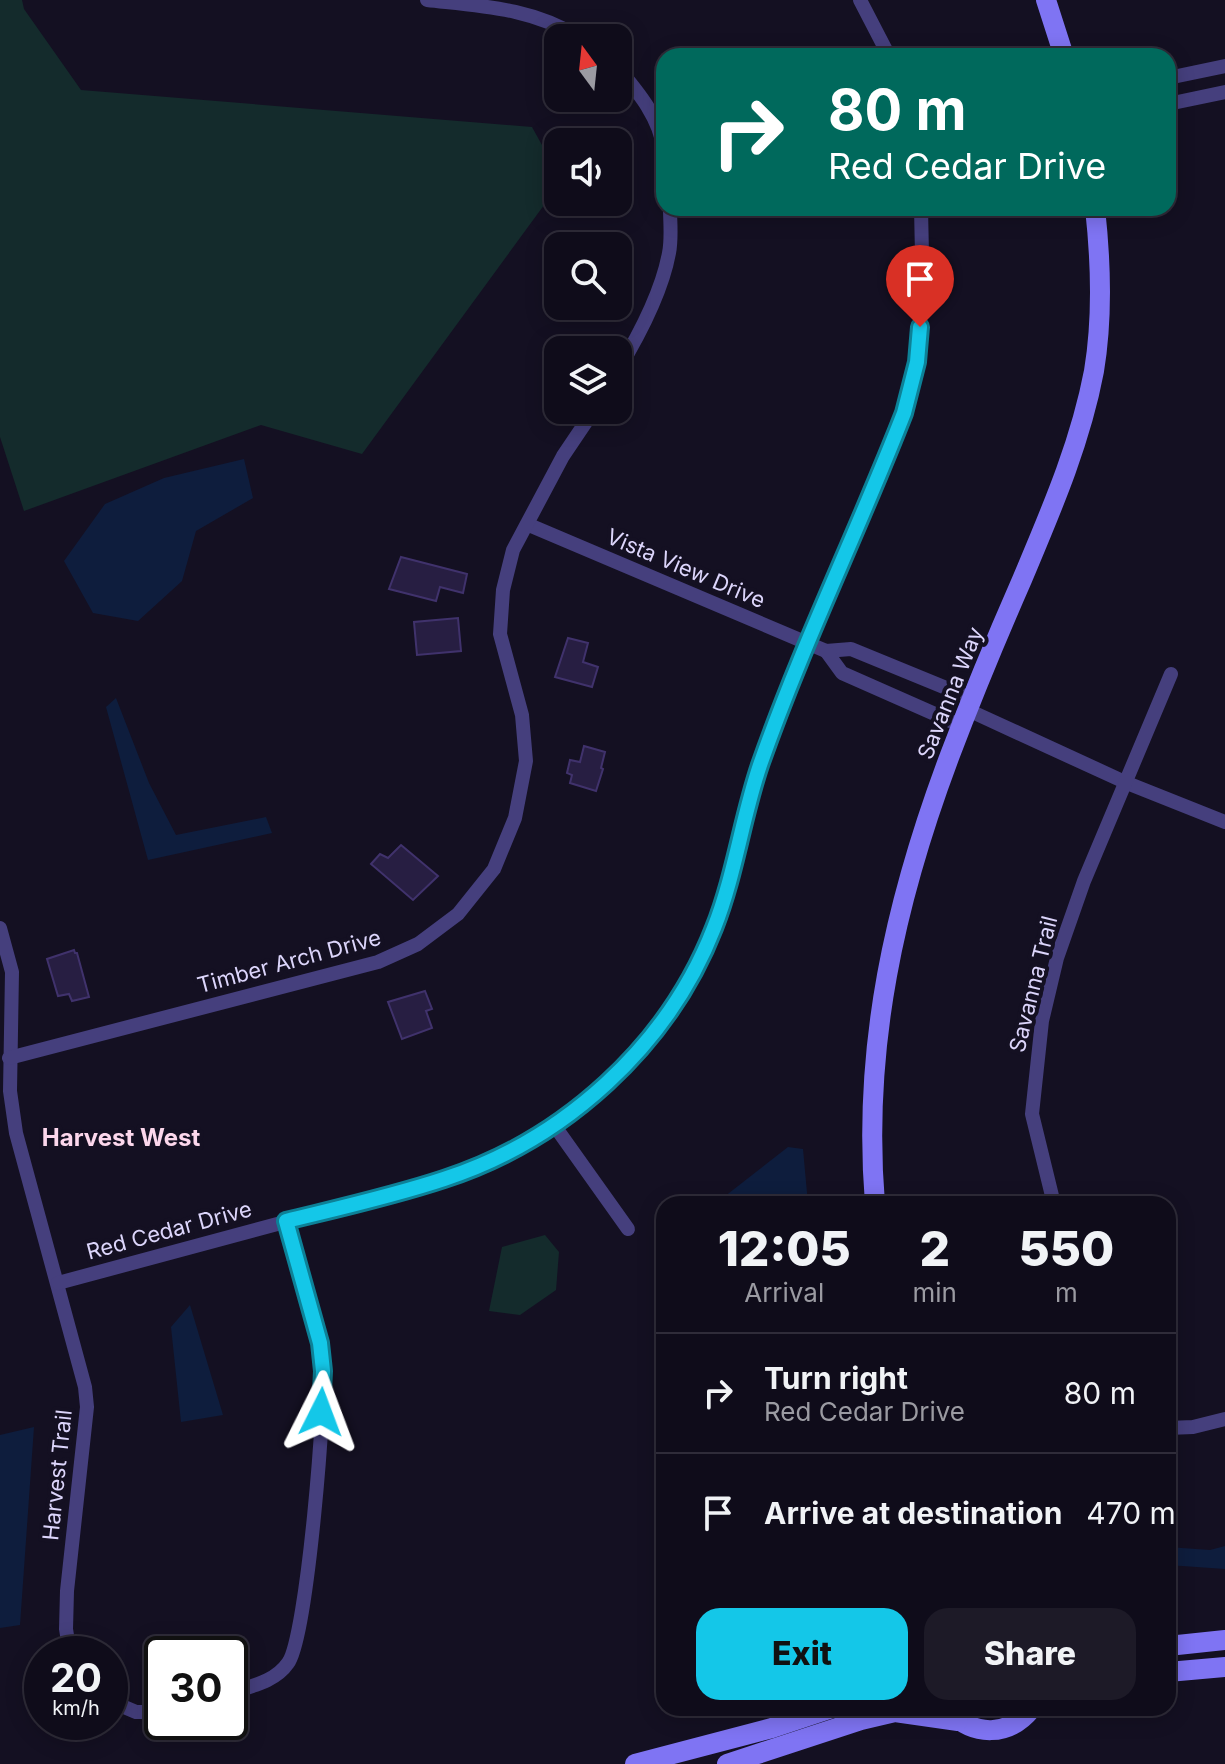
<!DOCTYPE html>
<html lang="en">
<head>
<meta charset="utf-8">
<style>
  body { margin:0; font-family:Inter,sans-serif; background:#1d1a27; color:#f1f3f6; height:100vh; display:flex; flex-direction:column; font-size:30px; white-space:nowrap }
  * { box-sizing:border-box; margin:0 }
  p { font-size:26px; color:#9b9ba2 }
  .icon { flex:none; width:44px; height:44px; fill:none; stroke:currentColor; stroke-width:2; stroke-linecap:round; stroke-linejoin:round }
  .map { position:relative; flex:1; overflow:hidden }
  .sheet { position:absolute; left:656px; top:1196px; width:520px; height:520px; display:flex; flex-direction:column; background:#0f0c1a; border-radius:24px; box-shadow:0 4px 20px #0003,0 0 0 2px #2f2c39 }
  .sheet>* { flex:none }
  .top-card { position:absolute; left:656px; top:48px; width:520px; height:168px; border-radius:24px; box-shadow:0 4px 20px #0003,0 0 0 2px #2f2c39; background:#00695c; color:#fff; overflow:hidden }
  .needle { width:52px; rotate:345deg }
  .buttons { position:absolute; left:544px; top:24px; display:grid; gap:16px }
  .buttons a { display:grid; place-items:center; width:88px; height:88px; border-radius:16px; background:#0f0c1a; box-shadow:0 4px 20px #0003,0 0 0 2px #2f2c39; font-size:40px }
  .speed { position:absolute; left:24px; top:1636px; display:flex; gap:16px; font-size:40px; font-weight:700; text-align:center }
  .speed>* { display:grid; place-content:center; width:104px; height:104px; border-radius:50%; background:#0f0c1a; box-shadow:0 4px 20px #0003,0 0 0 2px #2f2c39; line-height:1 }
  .speed small { font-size:20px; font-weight:400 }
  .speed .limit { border:4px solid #111; border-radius:12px; background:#fff; color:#111 }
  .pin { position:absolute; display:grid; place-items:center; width:68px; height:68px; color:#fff; margin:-82px -34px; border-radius:50% 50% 50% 0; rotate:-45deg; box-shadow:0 0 8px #0007 }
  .pin .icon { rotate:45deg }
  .me { position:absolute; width:88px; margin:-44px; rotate:3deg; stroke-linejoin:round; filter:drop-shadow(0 0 6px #0008) }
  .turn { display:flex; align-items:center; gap:28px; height:168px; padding:0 40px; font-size:36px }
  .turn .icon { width:104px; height:104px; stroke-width:2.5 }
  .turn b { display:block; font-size:56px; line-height:68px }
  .eta { display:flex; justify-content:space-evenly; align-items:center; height:136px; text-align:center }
  .eta b { font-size:48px; font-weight:800; line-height:56px }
  .cta { display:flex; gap:16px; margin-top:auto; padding:16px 40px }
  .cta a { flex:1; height:92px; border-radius:24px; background:#14c7e8; color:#111; font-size:32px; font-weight:800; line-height:92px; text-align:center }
  .cta a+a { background:#1d1a27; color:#f1f3f6 }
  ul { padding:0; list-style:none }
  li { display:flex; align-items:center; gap:24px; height:120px; padding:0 40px; border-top:2px solid #2f2c39 }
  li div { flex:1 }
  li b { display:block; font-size:30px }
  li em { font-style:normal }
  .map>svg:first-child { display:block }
</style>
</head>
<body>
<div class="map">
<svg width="1225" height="1764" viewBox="0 0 1225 1764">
  <rect width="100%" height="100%" fill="#141022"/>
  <!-- green -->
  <g fill="#142b2c">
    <polygon points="0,0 22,0 24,9 81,90 532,127 558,174 558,186 362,454 261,425 24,511 0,437"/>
    <polygon points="545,1235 559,1252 556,1290 520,1315 489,1311 502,1247"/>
  </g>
  <!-- water -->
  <g fill="#0e1d3d">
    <polygon points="244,459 253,498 196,531 182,581 138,621 93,613 64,561 105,504 164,478"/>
    <polygon points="116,698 149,783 176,835 266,817 272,833 148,860 106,707"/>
    <polygon points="788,1147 803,1149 808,1204 715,1204"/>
    <polygon points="190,1305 223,1415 181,1422 171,1327"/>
    <polygon points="34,1427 20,1625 0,1628 0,1435"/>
    <polygon points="1225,1546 1225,1569 1168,1565 1168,1547 1210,1550"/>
  </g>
  <!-- building -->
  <g fill="#271e42" stroke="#40326c" stroke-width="2">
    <polygon points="401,557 467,574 463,593 440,587 436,601 389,589"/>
    <polygon points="458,618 461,651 417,655 414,622"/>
    <polygon points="568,638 588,643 583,662 598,667 592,687 555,677"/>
    <polygon points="584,746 605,752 601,768 603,769 596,791 570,783 572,775 567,773 570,760 580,762"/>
    <polygon points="401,845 438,876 413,900 371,864 380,854 388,858"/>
    <polygon points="74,950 75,953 77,953 89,997 72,1001 69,994 58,996 47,959"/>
    <polygon points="425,991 432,1009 426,1011 432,1028 402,1039 388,1002"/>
  </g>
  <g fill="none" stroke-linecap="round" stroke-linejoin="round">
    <!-- street -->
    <g stroke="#453f7d" stroke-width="14">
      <path d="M427,0C481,6 533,8 580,38"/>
      <polyline points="860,0 889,56"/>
      <path d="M618,68C639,93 660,118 664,151"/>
      <polyline points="1168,78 1225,66"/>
      <polyline points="1168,104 1225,92"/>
      <path d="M618,370C638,337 662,291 669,253C672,238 670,223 670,208"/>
      <polyline points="529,525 826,651 851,649 973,699"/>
      <polyline points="826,651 842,673 962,726"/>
      <polyline points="968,710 1127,783 1225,822"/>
      <polyline points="0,928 12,972 10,1091 16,1133 85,1387 87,1407 67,1591 66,1629 70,1654"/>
      <polyline points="9,1058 378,962 418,944 458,914 494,869 515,818 526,761 522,715 500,634 503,590 513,550 563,456 594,410"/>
      <polyline points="554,1125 628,1229"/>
      <polyline points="1054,1204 1032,1114 1042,1021 1057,958 1084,881 1171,674"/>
      <polyline points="58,1283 445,1179 508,1153 567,1118 627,1063 681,995 714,928 759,768 807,643 870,500 904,413 917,362 920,327 922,255 921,208"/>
      <polyline points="1168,1428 1193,1427 1225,1419"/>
      <path d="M230,1693C251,1686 275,1682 288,1663C307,1638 327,1396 323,1356C317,1313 298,1264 286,1221"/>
      <polyline points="110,1701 136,1712 162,1712"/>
    </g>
    <!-- secondary -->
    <g stroke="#7f74f3" stroke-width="20">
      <polyline points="1046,0 1064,56"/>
      <path d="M875,1204C862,1047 895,901 950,755C972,697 996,639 1021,582C1050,513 1080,445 1094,371C1103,317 1101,262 1095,208"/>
      <polyline points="1168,1646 1225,1640"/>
      <polyline points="1168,1672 1225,1667"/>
      <path d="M949,1711C974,1737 1009,1737 1032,1708"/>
      <polyline points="635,1764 772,1728 832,1708"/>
      <polyline points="727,1764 861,1720 895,1712 958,1721"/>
    </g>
  </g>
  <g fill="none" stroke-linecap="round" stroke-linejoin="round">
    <!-- route casing -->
    <g stroke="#0d8197" stroke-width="20">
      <path id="route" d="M321,1412L323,1371L320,1343L286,1221C339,1208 393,1196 444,1179C564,1140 668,1046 714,928C735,875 742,818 760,765C802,645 858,531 904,413L917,362L920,327"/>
    </g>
    <!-- route -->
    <use href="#route" stroke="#14c7e8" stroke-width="14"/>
  </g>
  <g text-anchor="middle" stroke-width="8" stroke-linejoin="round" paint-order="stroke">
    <!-- street labels -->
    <g font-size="22" fill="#dcd5fb" stroke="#141022">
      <text transform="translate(686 568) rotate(23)" y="8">Vista View Drive</text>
      <text transform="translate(950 693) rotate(-68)" y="8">Savanna Way</text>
      <text transform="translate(289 961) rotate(-15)" y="8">Timber Arch Drive</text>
      <text transform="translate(1033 984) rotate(-76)" y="8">Savanna Trail</text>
      <text transform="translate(169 1230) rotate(-15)" y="8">Red Cedar Drive</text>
      <text transform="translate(57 1475) rotate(-84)" y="8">Harvest Trail</text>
    </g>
    <!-- neighbourhood labels -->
    <g font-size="24" font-weight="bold" fill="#fcd7ec" stroke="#141022">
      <text x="121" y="1146">Harvest West</text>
    </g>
  </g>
</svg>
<div class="buttons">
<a><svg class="needle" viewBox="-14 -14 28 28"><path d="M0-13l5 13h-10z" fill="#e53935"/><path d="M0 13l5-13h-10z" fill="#9b9ba2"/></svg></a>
<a><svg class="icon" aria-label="sound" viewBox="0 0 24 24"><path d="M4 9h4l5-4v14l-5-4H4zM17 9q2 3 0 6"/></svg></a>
<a><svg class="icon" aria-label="search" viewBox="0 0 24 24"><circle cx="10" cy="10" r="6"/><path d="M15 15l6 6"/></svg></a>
<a><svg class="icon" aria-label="layers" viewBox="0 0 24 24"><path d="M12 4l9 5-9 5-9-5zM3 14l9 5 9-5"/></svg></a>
</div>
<div class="speed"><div>20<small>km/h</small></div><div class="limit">30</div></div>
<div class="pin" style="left:920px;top:327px;background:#d93025"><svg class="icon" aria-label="arrive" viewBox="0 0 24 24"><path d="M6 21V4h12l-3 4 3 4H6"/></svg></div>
<svg class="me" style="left:321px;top:1412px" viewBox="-20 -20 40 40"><path d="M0-17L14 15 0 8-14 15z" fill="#14c7e8" stroke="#fff" stroke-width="4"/></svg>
<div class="top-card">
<div class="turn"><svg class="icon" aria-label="right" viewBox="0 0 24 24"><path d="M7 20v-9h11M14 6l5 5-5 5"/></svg><div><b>80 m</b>Red Cedar Drive</div></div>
</div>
<section class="sheet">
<div class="eta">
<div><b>12:05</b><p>Arrival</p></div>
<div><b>2</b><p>min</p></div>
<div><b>550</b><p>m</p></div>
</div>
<ul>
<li><svg class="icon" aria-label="right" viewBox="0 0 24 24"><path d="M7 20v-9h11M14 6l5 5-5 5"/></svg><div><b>Turn right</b><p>Red Cedar Drive</p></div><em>80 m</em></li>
<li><svg class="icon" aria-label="arrive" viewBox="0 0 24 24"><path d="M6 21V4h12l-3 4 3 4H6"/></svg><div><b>Arrive at destination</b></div><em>470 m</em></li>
</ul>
<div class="cta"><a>Exit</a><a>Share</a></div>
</section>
</div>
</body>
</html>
